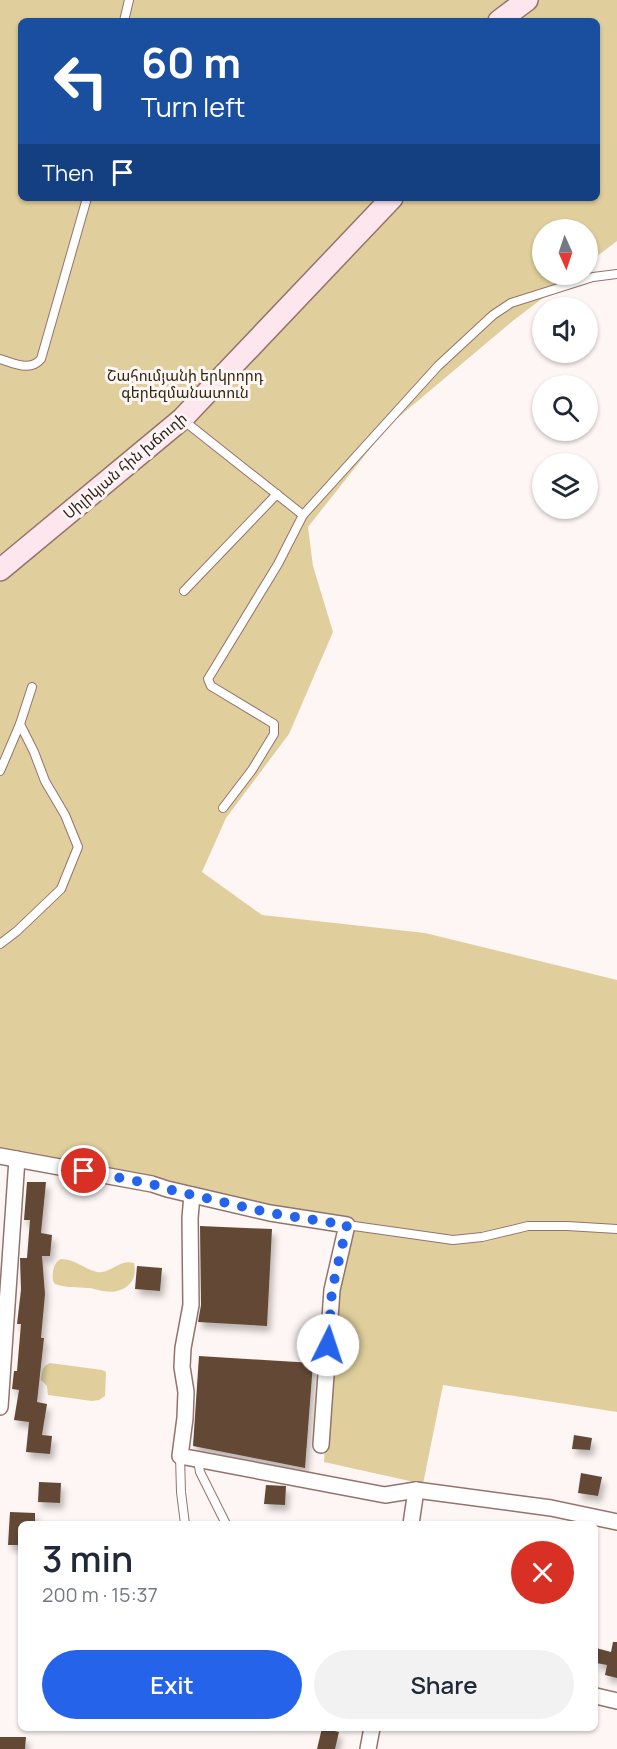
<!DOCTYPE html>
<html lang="en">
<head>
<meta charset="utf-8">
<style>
  body { margin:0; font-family:Manrope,"Noto Sans Armenian",sans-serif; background:#f2f2f3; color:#1f2937; height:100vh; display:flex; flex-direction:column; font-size:22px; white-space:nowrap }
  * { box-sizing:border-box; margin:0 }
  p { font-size:20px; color:#747a83 }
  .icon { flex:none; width:33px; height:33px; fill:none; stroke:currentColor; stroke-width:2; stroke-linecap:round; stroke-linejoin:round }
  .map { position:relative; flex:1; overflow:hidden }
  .sheet { position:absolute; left:18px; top:1521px; width:580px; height:210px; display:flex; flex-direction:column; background:#fff; border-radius:9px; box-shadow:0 2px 4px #0004 }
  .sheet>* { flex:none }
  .top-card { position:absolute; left:18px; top:18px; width:582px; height:183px; border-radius:9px; box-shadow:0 2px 4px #0004; background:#1a4fa0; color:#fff; overflow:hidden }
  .needle { width:39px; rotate:177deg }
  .buttons { position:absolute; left:532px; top:219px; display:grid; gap:12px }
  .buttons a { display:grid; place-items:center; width:66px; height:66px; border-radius:50%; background:#fff; box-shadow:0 2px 4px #0004; font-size:30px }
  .pin { position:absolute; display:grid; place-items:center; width:51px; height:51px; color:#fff; margin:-26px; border:3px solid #fff; border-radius:50%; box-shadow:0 2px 6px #0007 }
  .me { position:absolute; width:66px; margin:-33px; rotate:4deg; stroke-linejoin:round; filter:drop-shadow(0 0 4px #0008) }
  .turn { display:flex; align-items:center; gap:21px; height:126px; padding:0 24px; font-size:27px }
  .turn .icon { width:78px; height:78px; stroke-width:2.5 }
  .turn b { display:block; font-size:42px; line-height:51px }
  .then { display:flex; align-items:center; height:57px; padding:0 24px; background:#0003; gap:12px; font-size:22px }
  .round { display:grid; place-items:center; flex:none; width:63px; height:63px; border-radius:32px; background:#f2f2f3 }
  .headline { display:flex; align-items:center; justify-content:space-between; height:102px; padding:0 24px }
  h1 { font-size:36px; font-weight:600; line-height:45px }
  .primary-button { display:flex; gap:12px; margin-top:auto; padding:12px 24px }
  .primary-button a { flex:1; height:69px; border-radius:36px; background:#2563eb; color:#fff; font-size:24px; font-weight:600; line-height:69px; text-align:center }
  .primary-button a+a { background:#f2f2f3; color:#1f2937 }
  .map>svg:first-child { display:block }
</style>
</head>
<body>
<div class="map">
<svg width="617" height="1749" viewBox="0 0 617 1749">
  <defs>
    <filter id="shadow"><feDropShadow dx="3.5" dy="6" stdDeviation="3" flood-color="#0004"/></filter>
  </defs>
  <rect width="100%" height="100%" fill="#fef6f4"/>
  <!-- green -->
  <g fill="#e0cf9c" fill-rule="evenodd">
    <path d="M0,0H617V241L588,263V230H543V274L573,275L514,320L388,426L308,527L313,566L333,632L289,734L226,818L202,872L262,915L425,933L617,980V1412L443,1385L423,1484L324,1462L333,1320L350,1231L0,1154ZM21,21H597V198H21Z"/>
    <path d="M61,1259C75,1259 84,1269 97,1272C111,1274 119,1259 134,1263C139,1284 121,1295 102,1291C97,1290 93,1288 88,1288C77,1287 66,1288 55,1284L53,1281C52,1273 53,1263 61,1259Z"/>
    <path d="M50,1363L102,1370L106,1372L105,1396L99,1400L92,1401L48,1395L47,1386L41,1380C42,1372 42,1366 50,1363Z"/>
  </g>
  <!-- building -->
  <g fill="#634a35" filter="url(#shadow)">
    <polygon points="27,1182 46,1182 41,1233 52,1235 50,1256 42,1256 45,1294 41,1338 44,1338 37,1402 47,1404 42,1435 52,1436 50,1454 26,1452 29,1422 14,1420 19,1390 12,1389 14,1371 17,1371 21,1324 17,1324 21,1290 20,1258 27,1258 30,1220 24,1220"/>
    <polygon points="200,1226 272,1229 267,1326 198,1322 201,1305"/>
    <polygon points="137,1266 162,1268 160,1291 135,1289"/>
    <polygon points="199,1356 313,1363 305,1468 193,1446"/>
    <polygon points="574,1435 592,1438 590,1450 572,1449"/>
    <polygon points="581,1473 602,1477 598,1496 578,1493"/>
    <polygon points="39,1482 61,1483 60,1503 38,1502"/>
    <polygon points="266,1485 286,1486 285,1505 264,1504"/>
    <polygon points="10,1512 35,1513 35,1524 21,1524 21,1545 8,1545"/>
    <polygon points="613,1642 617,1642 617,1678 605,1675 607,1665 596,1663 596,1648 611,1652"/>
    <polygon points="322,1728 339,1732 335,1749 317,1749"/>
    <polygon points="0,1737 26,1737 25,1749 0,1749"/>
  </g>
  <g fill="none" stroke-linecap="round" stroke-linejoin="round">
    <!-- lane casing -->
    <g stroke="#96726c" stroke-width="10">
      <g id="lane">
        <polyline points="124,21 129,0"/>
        <path d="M0,359C14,363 30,372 41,359L87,198"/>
        <polyline points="183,420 303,515"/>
        <polyline points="184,591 277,494"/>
        <polyline points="0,771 20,724 32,687"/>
        <polyline points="223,808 252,770 274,734 274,724 211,686 208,679 278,564 303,515 438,366 493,315 511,303 593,277 617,274"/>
        <polyline points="0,944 17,931 61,889 78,847 65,815 45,781 34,752 20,724"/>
        <polyline points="347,1225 453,1240 482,1237 528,1226 567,1226 617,1229"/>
        <polyline points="180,1456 181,1492 185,1524"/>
        <polyline points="198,1460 200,1472 226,1524"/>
      </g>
    </g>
    <!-- street casing -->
    <g stroke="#96726c" stroke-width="18">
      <g id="street">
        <polyline points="0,1156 152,1184 167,1189 270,1213 347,1225 332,1290 321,1445"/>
        <polyline points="192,1195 190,1218 191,1305 183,1348 182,1367 186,1392 185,1418 180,1456 385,1495 416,1490 551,1508 617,1522"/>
        <polyline points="0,1407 17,1159"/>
        <polyline points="411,1524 416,1490"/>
        <polyline points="596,1696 617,1701"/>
        <polyline points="368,1749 372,1728"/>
      </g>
    </g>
    <!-- secondary casing -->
    <g stroke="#96726c" stroke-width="24">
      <g id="secondary">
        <polyline points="499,21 527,0"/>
        <polyline points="0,570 182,419 392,198"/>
      </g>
    </g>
    <!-- lane -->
    <use href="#lane" stroke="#fff" stroke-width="8"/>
    <!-- street -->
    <use href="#street" stroke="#fff" stroke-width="15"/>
    <!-- secondary -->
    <use href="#secondary" stroke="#fee6ee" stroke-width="21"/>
  </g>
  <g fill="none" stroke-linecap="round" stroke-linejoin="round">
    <!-- route -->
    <polyline stroke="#2563eb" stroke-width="10" stroke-dasharray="0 18" points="84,1171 152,1184 167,1189 270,1213 347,1225 332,1290 328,1345"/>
  </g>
  <g text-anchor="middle" stroke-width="6" stroke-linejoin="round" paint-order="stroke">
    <!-- park labels -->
    <g font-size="15" fill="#322a10" stroke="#fef6f4">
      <text x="185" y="381">Շահումյանի երկրորդ<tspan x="185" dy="17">գերեզմանատուն</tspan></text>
    </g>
    <!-- street labels -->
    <g font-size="15" fill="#2c1d1b" stroke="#fef6f4">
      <text transform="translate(125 466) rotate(-40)" y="5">Սիլիկյան հին խճուղի</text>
    </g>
  </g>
</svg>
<div class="buttons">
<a><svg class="needle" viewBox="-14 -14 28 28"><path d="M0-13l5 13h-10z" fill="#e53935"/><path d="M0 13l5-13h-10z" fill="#747a83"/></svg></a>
<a><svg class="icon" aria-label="sound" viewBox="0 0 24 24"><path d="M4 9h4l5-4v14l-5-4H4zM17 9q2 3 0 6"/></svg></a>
<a><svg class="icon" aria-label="search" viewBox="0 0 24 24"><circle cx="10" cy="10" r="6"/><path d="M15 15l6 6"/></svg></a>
<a><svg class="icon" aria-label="layers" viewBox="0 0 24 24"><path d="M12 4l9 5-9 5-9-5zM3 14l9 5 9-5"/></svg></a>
</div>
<div class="pin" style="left:84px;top:1171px;background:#d93025"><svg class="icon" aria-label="arrive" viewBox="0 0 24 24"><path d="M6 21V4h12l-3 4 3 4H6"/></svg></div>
<svg class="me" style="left:328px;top:1345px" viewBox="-20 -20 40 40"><circle r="19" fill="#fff"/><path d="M0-13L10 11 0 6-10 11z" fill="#2563eb"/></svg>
<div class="top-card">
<div class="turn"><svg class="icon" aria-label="left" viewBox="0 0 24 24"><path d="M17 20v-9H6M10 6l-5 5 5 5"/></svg><div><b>60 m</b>Turn left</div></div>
<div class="then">Then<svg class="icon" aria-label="arrive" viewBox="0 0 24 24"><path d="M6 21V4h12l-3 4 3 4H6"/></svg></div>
</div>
<section class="sheet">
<div class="headline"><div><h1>3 min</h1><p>200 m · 15:37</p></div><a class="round" style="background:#d93025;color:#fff"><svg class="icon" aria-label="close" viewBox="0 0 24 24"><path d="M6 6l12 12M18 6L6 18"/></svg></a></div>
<div class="primary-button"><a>Exit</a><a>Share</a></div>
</section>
</div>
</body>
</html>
